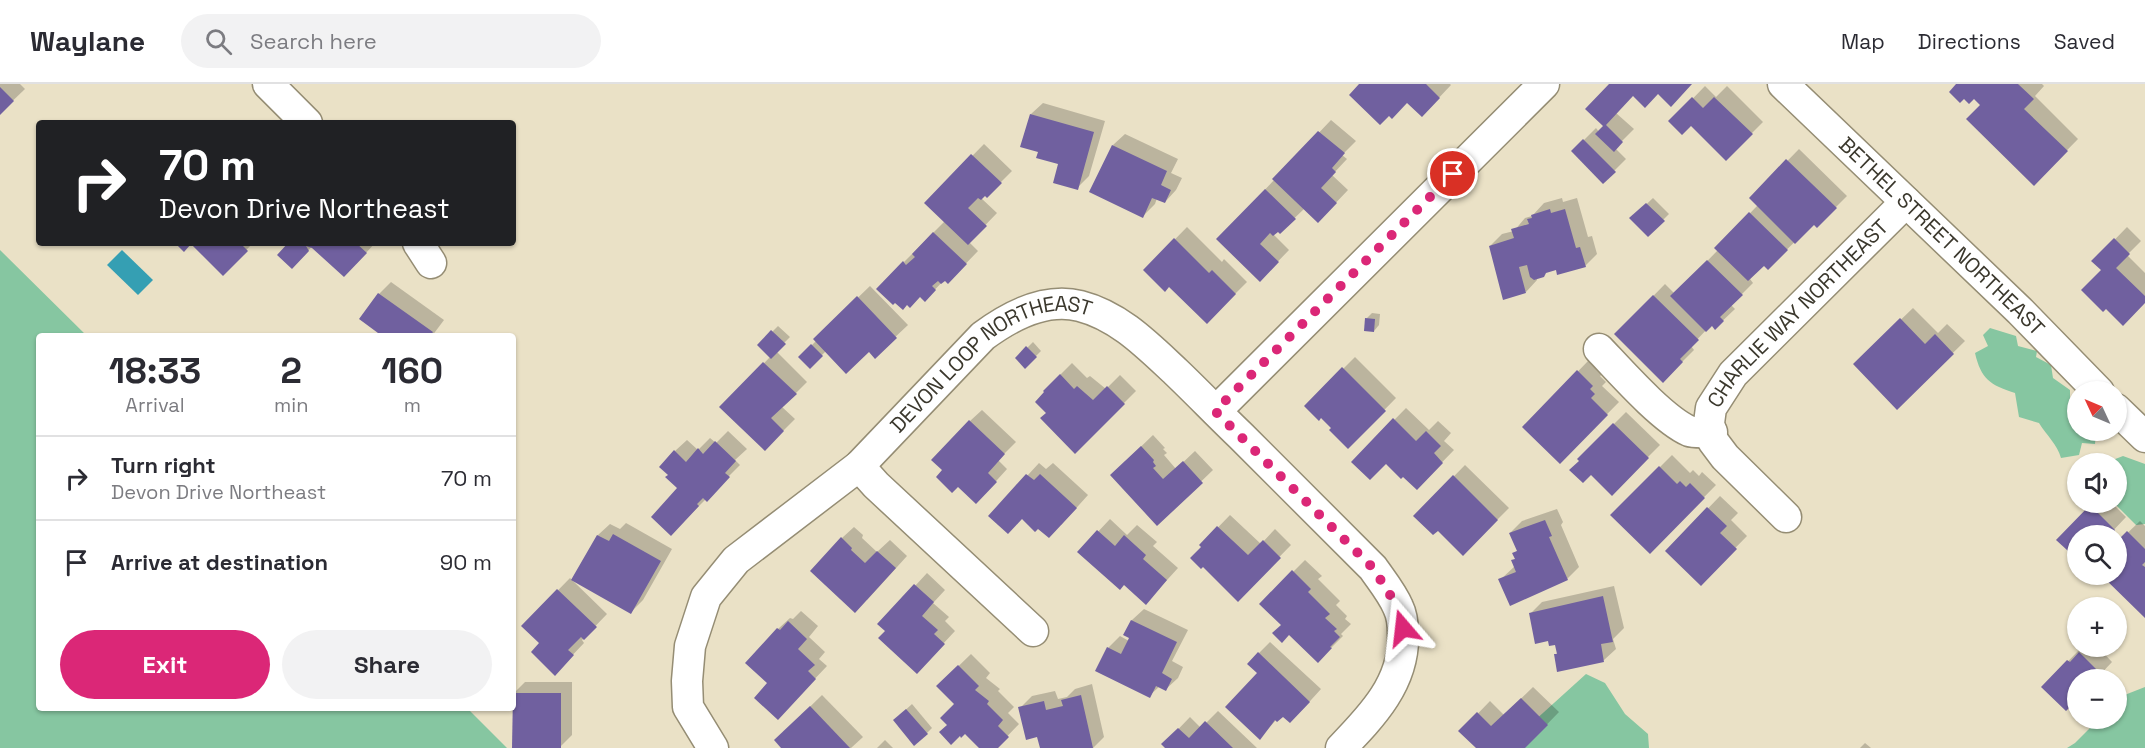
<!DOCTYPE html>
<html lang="en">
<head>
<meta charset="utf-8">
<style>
  body { margin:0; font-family:"Space Grotesk",sans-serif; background:#f2f2f3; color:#2b2b33; height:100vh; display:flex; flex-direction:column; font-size:22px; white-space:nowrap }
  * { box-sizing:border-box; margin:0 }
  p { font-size:20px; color:#7c7c81 }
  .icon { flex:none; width:33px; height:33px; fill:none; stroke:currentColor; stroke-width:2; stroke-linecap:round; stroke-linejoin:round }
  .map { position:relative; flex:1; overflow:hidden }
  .sheet { position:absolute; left:36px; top:249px; width:480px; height:378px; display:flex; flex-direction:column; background:#fff; border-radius:6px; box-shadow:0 2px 4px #0004 }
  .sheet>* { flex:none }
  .banner { position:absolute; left:36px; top:36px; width:480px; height:126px; border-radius:6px; box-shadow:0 2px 4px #0004; background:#202124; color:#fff; overflow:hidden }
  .needle { width:39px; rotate:314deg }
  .controls { position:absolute; left:2067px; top:297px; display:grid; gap:12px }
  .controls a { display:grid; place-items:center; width:60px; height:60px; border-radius:50%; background:#fff; box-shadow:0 2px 4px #0004; font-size:30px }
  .pin { position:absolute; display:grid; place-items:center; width:51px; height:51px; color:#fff; margin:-26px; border:3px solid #fff; border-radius:50%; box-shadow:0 2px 6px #0007 }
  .me { position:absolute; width:66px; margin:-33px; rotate:343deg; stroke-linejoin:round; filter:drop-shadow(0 0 4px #0008) }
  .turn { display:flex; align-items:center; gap:21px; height:126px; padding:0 24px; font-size:27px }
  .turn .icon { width:78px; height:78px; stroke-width:2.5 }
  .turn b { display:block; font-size:42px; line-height:51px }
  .eta { display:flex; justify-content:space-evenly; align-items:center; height:102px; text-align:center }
  .eta b { font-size:36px; font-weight:800; line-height:42px }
  .cta { display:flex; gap:12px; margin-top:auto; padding:12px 24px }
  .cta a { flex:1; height:69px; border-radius:36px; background:#db2777; color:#fff; font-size:24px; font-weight:800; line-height:69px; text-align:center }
  .cta a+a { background:#f2f2f3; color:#2b2b33 }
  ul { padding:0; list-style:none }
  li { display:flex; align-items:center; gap:18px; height:84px; padding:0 24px; border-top:2px solid #e1e1e2 }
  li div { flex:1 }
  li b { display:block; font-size:22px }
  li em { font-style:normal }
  header { display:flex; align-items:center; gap:36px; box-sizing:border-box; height:84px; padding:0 30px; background:#fff; border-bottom:2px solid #e1e1e2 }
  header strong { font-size:28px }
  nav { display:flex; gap:33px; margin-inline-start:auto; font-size:21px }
  .search { width:420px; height:54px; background:#f2f2f3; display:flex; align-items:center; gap:15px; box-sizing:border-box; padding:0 21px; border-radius:33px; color:#7c7c81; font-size:22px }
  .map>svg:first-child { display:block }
</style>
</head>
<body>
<header>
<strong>Waylane</strong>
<div class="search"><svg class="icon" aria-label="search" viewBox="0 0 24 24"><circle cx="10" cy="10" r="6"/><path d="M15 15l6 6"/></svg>Search here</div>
<nav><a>Map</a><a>Directions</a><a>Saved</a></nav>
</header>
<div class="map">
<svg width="2145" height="664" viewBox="0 0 2145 664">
  <rect width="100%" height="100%" fill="#eae1c6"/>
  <!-- green -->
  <g fill="#86c6a1">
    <polygon points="0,166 87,252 39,252 39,624 467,624 507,664 0,664"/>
    <path d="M1990,244L2016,252L2018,262L2037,267L2036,273L2051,281L2053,294L2070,306V318L2077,319L2078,346L2099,347L2096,348L2095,360L2082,359L2079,371L2061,374C2057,360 2047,352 2039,339L2019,333L2015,309C1990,301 1981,295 1975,269L1988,262L1983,251Z"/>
    <polygon points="2123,372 2145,380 2145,440 2136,441 2116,421 2089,425 2087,419 2116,418 2116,380 2105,379"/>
    <polygon points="1586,590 1605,599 1625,630 1648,650 1649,664 1513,664 1533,638"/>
    <polygon points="2145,603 2145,664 2067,664 2075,659 2099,635 2116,634 2117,617 2122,612"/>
  </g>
  <!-- water -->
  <polygon fill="#359fb3" points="122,166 153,196 138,211 107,181"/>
  <!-- shadow -->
  <g fill="#0003">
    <polygon points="0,0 20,0 25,5 0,29"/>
    <polygon points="1361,0 1450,0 1451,1 1434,19"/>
    <polygon points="1611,0 1691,0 1658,9 1633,11 1616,29 1634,45 1615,64 1626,75 1603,98 1573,67 1596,44 1599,48 1605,42"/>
    <polygon points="1957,0 2042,0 2044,2 2035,12 2078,55 2034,100 1982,21"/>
    <polygon points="1705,2 1716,13 1727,2 1763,38 1726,75 1691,40 1671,37"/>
    <polygon points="1043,19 1105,37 1089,92 1077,104 1060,79 1039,67 1031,30"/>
    <polygon points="1331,36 1356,57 1342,71 1347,75 1332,91 1348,106 1330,125 1305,124 1280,148 1278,146 1273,150 1289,166 1260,196 1218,155"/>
    <polygon points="1125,50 1178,75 1171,89 1182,94 1176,106 1165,118 1157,114 1155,120 1143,132 1113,61"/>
    <polygon points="984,60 1012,87 987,112 985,110 981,114 997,129 969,158 978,167 948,198 945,195 925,216 904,178 945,137 926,119"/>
    <polygon points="1799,65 1847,112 1817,142 1814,139 1768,184 1764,180 1750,195 1753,199 1731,221 1735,225 1715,244 1712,240 1709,243 1691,262 1694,266 1663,297 1616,250 1665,200 1675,210 1718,166 1716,164 1758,121 1751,114"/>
    <polygon points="1562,114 1563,118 1577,114 1588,153 1592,152 1597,170 1585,182 1547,187 1537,193 1537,196 1526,208 1490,162 1502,150 1514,147 1525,134 1532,132 1544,119"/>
    <polygon points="1653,114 1669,130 1648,151 1632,134"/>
    <polygon points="1187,143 1222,178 1224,175 1247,198 1207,238 1170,201 1145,186"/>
    <polygon points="2127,143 2141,157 2127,171 2145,189 2145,218 2094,177"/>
    <polygon points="192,159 253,159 223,190"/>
    <polygon points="290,159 375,159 356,180 312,162 304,172"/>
    <polygon points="391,198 444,236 432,252 378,252 379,210"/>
    <polygon points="870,202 908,241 875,272 869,266 826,267 810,283 800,273 816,257 815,255"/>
    <polygon points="1913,224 1938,249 1947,240 1965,257 1897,324 1855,280"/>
    <polygon points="1372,229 1380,230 1379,241 1374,247 1366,235"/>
    <polygon points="778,242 790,253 776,267 807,298 786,319 781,322 795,335 765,365 721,323 771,272 759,261"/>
    <polygon points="1033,258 1041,267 1025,283 1017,274"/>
    <polygon points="1355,273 1396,314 1348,363 1321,332 1306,322"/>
    <polygon points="1589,276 1604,289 1600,292 1606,298 1602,302 1619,318 1560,378 1524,343"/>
    <polygon points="1072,279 1087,294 1090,292 1106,305 1120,291 1136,307 1075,368 1048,329 1045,306"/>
    <polygon points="1406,324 1429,346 1438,337 1451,349 1444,357 1454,366 1417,404 1386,378 1353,378"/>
    <polygon points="982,326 1016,358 998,376 1007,385 988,406 970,337"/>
    <polygon points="1626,328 1660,361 1612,409 1579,375"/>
    <polygon points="728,347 747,365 735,376 740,381 671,450 679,404 675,367 687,356 698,366 710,354 716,359"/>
    <polygon points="1153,351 1165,364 1163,365 1167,369 1164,371 1176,385 1195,367 1213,386 1157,440 1123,380"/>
    <polygon points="1672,371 1690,389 1693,386 1699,392 1702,388 1716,401 1650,468 1612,431"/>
    <polygon points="1039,379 1046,385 1053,379 1088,411 1061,441 1022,434 990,432"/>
    <polygon points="1465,381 1509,424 1463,470 1438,444 1415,432"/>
    <polygon points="1720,412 1738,429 1731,436 1747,452 1701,499 1667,467"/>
    <polygon points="2094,418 2111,418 2126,433 2108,452 2078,452 2058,456"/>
    <polygon points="1557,425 1563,438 1561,441 1579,483 1567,495 1500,496 1515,482 1513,477 1516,474 1514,470 1518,466 1510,449 1522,437"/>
    <polygon points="1230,431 1261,460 1275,445 1291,461 1238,515 1201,461"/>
    <polygon points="1110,435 1127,451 1137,441 1157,458 1153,462 1178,484 1157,507 1124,500 1079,468"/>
    <polygon points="2140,437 2145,442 2145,532 2116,490 2116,460"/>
    <polygon points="626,439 672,465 643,516 631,528 573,496 598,451 610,440 620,445"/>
    <polygon points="854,443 863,451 862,454 877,468 890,456 907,472 867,516 842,454"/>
    <polygon points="1305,476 1322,492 1318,495 1340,517 1336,521 1347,532 1345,535 1351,540 1341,550 1343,552 1318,577 1261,520"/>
    <polygon points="927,489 945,506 933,519 949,533 945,537 955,547 928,576 880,540"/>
    <polygon points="570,494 607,530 582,556 584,559 566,578 541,559 523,542"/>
    <polygon points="1614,502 1624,544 1613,555 1616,565 1604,576 1555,571 1558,568 1556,559 1530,530 1542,518"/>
    <polygon points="1144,525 1188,546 1172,577 1183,583 1178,594 1166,605 1160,602 1149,612 1108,564 1120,552 1129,557 1132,536"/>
    <polygon points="801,527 818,542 809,553 825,568 819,575 827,582 789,622 769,599 778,545 790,534 793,535"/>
    <polygon points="1270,558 1321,605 1302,626 1283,630 1277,635 1260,654 1259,569"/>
    <polygon points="2087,562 2097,562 2112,578 2095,596 2078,596 2043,603 2080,565 2082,567"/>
    <polygon points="971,570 990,589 986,594 1000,605 998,607 1014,623 1008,629 1019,640 996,664 981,664 965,648 949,640 956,620 938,602"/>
    <polygon points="525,598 572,598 572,651 560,663 513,664 514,609"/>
    <polygon points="1092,600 1104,653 1093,664 1041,664 1038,651 1020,624 1032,612 1055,607 1058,615 1067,613 1075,605"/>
    <polygon points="1533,603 1559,628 1524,664 1478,664 1461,647 1490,617 1504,631"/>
    <polygon points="822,611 863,653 851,664 783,664 776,656"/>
    <polygon points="912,620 932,644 927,649 900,631"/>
    <polygon points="1218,627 1257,664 1167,664 1164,660 1190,633 1201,644"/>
    <polygon points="885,656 893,664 877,664"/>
    <polygon points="1865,659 1871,664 1860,664"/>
  </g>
  <!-- building -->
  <g fill="#70609f">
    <polygon points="1359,0 1426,0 1440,14 1422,33 1407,19 1392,35 1389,32 1380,41 1349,11"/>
    <polygon points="1609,0 1692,0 1671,23 1658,10 1645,24 1633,12 1606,41 1623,58 1614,68 1595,50 1603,42 1585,25"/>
    <polygon points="1956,0 2018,0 2034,15 2024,25 2068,67 2034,102 1966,35 1980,21 1974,15 1969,20 1964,15 1960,19 1949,8"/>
    <polygon points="0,3 14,17 0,31"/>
    <polygon points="1692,13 1703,24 1714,13 1753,50 1726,77 1691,42 1682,51 1668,37"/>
    <polygon points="1030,30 1094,48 1078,106 1053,99 1058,80 1036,74 1038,68 1020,63"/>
    <polygon points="1318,47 1345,69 1332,84 1336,88 1321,104 1337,119 1318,139 1272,95"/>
    <polygon points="1583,55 1616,88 1603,100 1571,67"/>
    <polygon points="1112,61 1167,87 1161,101 1171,106 1165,119 1152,114 1143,134 1089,108"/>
    <polygon points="971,70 1002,99 987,114 985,112 981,116 978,114 968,124 987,142 968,161 924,119"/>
    <polygon points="1786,75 1837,124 1817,144 1814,141 1795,160 1749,114"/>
    <polygon points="1265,105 1296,135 1280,150 1278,148 1273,152 1270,149 1260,160 1279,178 1260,198 1216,155"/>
    <polygon points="1646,119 1665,137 1648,153 1629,134"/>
    <polygon points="1550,125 1551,129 1565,125 1576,164 1580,163 1586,183 1557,191 1556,186 1546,189 1544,193 1534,196 1530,193 1527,181 1519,183 1526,209 1503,216 1489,162 1514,154 1511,145 1529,140 1527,135 1532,134 1531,131"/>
    <polygon points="1749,128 1788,166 1768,186 1764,182 1748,197 1714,164"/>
    <polygon points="933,148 967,180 948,200 945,197 941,200 938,197 932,202 936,206 925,218 920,213 910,224 907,221 903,226 895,219 893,221 876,205 903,177 906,181 915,173 912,170"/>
    <polygon points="1174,154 1209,189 1212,186 1236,210 1207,240 1169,203 1165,208 1143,186"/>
    <polygon points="2114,154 2130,170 2116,184 2145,212 2145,219 2123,242 2106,225 2103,228 2081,206 2101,186 2091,177"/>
    <polygon points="175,159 240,159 248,167 223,192 191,160 184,168"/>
    <polygon points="288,159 356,159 367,169 344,193 312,164 306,162 309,167 292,185 277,171"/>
    <polygon points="1707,176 1743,211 1720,233 1724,237 1715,246 1712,242 1706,248 1670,212"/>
    <polygon points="378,209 433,248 430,252 376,252 378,249 359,235"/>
    <polygon points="1653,211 1699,256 1680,275 1683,278 1663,299 1614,250"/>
    <polygon points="857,212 897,254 875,275 869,268 846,290 813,255"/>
    <polygon points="1365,234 1375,235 1374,248 1364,247"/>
    <polygon points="1900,234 1925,260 1935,250 1954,270 1897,326 1853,280"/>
    <polygon points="771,246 786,260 771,275 757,261"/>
    <polygon points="811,260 823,272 810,285 798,273"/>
    <polygon points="1026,262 1037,273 1025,285 1015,274"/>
    <polygon points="763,278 797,310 771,334 784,347 765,367 719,323"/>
    <polygon points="1342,283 1386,327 1348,365 1329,346 1331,344 1321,334 1319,337 1304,322"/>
    <polygon points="1577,286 1593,302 1590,305 1595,310 1591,314 1608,331 1560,380 1522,343"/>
    <polygon points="1060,290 1074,305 1077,302 1093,316 1107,302 1125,320 1075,370 1040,334 1046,329 1035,318 1044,308 1043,307"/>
    <polygon points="1393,334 1416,357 1426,347 1441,362 1434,369 1443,379 1417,406 1403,393 1401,395 1386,380 1370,396 1351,378"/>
    <polygon points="969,336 1005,370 988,389 997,398 976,420 958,403 952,409 936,393 942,386 931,376"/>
    <polygon points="1613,339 1649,374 1612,412 1591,391 1583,399 1569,386 1579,377 1577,375"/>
    <polygon points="715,357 736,377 725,389 730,393 707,418 703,414 697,420 699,422 671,452 651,433 677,404 665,393 668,391 659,383 674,366 686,378 698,364 703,370"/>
    <polygon points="1141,362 1154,376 1153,378 1156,382 1153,384 1163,395 1183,377 1203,399 1157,442 1110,391"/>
    <polygon points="1659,382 1677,400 1680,397 1686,403 1690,399 1705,414 1650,470 1610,431"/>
    <polygon points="1026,390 1034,396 1040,390 1077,424 1049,454 1038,445 1035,448 1022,435 1008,450 988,432"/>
    <polygon points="1453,391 1498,436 1463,472 1438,447 1433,451 1413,432"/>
    <polygon points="2090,421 2115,446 2110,452 2078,452 2078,476 2056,456"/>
    <polygon points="1707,423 1727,442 1720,449 1737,465 1701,502 1665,467"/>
    <polygon points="1545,436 1552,452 1549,453 1568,496 1510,522 1498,495 1516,488 1511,476 1515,475 1512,469 1517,467 1509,449"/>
    <polygon points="1217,442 1248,471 1263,456 1281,474 1238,518 1203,483 1201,485 1190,474 1201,463 1199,461"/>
    <polygon points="1097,446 1115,462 1124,451 1146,471 1143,475 1167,496 1146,521 1124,501 1120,506 1077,468"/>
    <polygon points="2127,447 2145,465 2145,478 2142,481 2145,483 2145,534 2100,490 2116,490 2116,458"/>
    <polygon points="613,450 661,477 631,530 571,496 597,451 609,457"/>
    <polygon points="841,453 852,464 851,466 865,479 877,467 896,484 855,529 810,487"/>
    <polygon points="1292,486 1311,505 1308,508 1330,530 1325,534 1337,545 1334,547 1340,553 1330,563 1332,564 1318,579 1289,551 1282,559 1272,549 1281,541 1259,520"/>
    <polygon points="914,500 934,518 922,532 938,546 934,550 945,560 917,590 878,554 885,547 877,540"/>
    <polygon points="557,505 597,543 584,556 581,553 568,566 574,571 555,592 531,568 539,559 521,542"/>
    <polygon points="1603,512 1613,558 1601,560 1604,578 1557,588 1554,570 1557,570 1555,561 1549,562 1548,557 1535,560 1529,529"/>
    <polygon points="1131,536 1177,558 1162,589 1172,595 1166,607 1156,602 1150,614 1095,587 1107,563 1121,570 1129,554 1123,551"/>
    <polygon points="788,537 807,555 798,565 815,581 808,587 816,595 778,636 754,614 767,599 745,579 777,544 780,546"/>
    <polygon points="1258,568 1310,618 1290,639 1283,633 1277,638 1275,636 1260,656 1225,623 1257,589 1247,580"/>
    <polygon points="2079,568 2102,591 2097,596 2078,596 2078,615 2066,627 2041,603 2067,576 2070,578"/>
    <polygon points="958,581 979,602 975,606 989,617 987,620 1003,636 998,642 1009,653 998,664 979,664 965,650 961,654 960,652 951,661 939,648 947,641 940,634 954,620 936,602"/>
    <polygon points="513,609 561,609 561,664 512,664"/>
    <polygon points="1081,611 1093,664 1040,664 1037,653 1026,656 1018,623 1044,617 1046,626 1063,622 1061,616"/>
    <polygon points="1521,614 1548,641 1525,664 1476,664 1458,647 1477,628 1491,642"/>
    <polygon points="810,622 850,664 781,664 774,656"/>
    <polygon points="906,625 928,650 914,662 893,636"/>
    <polygon points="1205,637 1233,664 1165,664 1161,660 1178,644 1189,654"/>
  </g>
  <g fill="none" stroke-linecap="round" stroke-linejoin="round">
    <!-- minor casing -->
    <g stroke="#958d74" stroke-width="33">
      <g id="minor">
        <polyline points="268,0 307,39"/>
        <path id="s1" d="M1783,0L2020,227L2099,308"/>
        <polyline points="418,159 431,179"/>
        <path d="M1599,265C1620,287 1662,335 1689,347C1695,349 1705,348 1712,348"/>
        <polyline points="2116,325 2145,353"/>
        <polyline points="1216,327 1544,0"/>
        <polyline points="859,382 876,401 1033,547"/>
        <path id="s2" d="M1786,433L1725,373L1713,357L1709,339L1711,324L1733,290L1906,118"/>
        <path id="s3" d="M713,664L688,623L687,597L690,562L706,513L736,476L859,382L983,252C1010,232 1045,213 1080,222C1119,232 1147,261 1176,288C1198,309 1219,331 1241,352C1285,396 1329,440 1373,484C1382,497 1392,509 1398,523C1402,531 1403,542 1403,550C1405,598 1372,632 1341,664"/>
      </g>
    </g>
    <!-- minor -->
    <use href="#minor" stroke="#fff" stroke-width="30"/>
  </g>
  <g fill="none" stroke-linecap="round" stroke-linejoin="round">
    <!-- route -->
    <polyline stroke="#db2777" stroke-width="10" stroke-dasharray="0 18" points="1403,544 1399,525 1373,484 1215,327 1453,90"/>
  </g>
  <g text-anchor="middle" stroke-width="6" stroke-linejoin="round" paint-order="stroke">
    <!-- street labels -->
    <g font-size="21" fill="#3b382d" stroke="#fff">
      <text dy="7" stroke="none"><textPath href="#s1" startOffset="220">BETHEL STREET NORTHEAST</textPath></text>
      <text dy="7" stroke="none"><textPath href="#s2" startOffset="268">CHARLIE WAY NORTHEAST</textPath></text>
      <text dy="7" stroke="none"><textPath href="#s3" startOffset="537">DEVON LOOP NORTHEAST</textPath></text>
    </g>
  </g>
</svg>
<div class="controls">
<a><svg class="needle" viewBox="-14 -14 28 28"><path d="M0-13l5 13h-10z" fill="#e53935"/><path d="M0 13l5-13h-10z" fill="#7c7c81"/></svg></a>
<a><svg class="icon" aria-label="sound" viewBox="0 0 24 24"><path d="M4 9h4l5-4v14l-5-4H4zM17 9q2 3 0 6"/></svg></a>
<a><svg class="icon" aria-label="search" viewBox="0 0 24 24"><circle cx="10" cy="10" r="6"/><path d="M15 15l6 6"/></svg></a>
<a>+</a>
<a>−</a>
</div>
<div class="pin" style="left:1453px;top:90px;background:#d93025"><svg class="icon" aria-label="arrive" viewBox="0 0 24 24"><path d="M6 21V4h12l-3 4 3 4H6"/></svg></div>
<svg class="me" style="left:1403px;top:544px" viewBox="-20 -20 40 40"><path d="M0-17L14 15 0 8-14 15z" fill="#db2777" stroke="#fff" stroke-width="4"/></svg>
<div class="banner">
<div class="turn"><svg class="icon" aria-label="right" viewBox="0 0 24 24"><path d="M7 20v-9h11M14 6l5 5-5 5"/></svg><div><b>70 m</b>Devon Drive Northeast</div></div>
</div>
<section class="sheet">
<div class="eta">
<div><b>18:33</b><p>Arrival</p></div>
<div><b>2</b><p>min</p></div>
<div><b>160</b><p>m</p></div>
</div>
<ul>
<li><svg class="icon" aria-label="right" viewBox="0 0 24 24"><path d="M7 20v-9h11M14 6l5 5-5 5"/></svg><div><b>Turn right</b><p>Devon Drive Northeast</p></div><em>70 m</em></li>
<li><svg class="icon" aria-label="arrive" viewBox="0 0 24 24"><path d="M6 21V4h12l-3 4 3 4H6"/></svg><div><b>Arrive at destination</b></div><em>90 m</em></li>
</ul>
<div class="cta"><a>Exit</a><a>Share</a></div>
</section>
</div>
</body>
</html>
